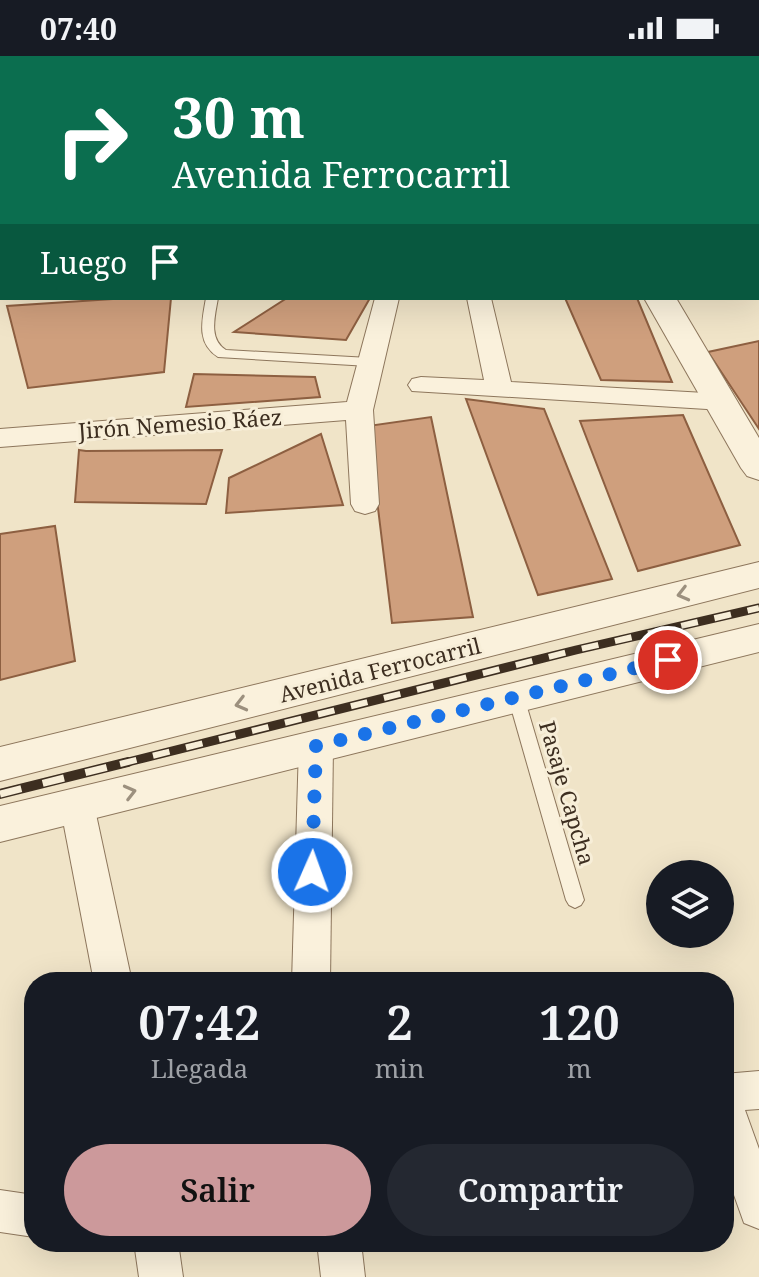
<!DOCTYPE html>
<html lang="es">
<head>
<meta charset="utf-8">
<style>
  body { margin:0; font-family:"Noto Serif",serif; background:#242831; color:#f1f3f6; height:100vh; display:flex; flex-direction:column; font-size:30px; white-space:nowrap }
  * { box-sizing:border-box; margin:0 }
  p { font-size:26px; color:#9ea1a6 }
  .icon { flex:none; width:44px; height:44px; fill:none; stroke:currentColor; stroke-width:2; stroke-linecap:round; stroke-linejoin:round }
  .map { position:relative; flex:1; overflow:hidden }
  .side { position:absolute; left:24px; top:916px; width:710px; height:280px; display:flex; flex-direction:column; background:#171b24; border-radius:32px; box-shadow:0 8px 32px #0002 }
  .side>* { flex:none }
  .banner { position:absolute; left:0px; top:0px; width:760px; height:244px; box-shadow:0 8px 32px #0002; background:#0b6e4f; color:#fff; overflow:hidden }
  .fabs { position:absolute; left:646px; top:804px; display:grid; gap:16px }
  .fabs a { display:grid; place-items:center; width:88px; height:88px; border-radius:50%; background:#171b24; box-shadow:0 8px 32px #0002; font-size:40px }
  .pin { position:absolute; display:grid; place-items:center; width:68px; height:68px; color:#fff; margin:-34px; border:4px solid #fff; border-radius:50%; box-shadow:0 2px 8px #0007 }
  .me { position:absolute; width:88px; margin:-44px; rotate:2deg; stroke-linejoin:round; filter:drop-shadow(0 0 6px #0008) }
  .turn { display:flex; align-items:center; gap:28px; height:168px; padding:0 40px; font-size:36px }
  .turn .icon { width:104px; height:104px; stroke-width:2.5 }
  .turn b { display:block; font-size:56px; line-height:68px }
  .then { display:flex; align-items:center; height:76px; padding:0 40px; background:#0003; gap:16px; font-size:30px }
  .eta { display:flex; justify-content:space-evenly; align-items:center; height:136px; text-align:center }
  .eta b { font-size:48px; font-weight:600; line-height:56px }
  .button { display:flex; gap:16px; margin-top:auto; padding:16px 40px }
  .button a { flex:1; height:92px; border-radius:48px; background:#cc999b; color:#111; font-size:32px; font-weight:600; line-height:92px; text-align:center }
  .button a+a { background:#242831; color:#f1f3f6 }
  .status { display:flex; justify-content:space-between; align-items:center; height:56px; padding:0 40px; background:#171b24; direction:ltr }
  .status svg { height:22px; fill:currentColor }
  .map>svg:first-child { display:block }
</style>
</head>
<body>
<div class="status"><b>07:40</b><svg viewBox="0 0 49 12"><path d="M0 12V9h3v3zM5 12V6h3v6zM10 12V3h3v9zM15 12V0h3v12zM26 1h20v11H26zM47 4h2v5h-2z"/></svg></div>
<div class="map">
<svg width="759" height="1221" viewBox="0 0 759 1221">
  <rect width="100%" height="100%" fill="#f0e4c8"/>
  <!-- building -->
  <g fill="#cf9f7d" stroke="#8d5f41" stroke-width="2">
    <polygon points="0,147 2,147 0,235"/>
    <polygon points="128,242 171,242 164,316 28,332 7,250"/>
    <polygon points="287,242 370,242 346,284 234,276"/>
    <polygon points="565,242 637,242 672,326 601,324"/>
    <polygon points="759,285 759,373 708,296"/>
    <polygon points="194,318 315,321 320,341 186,351"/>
    <polygon points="466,343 544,353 612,523 538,539"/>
    <polygon points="683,359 740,489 638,515 580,365"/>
    <polygon points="431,361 473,561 392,567 368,370"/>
    <polygon points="321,378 343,449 226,457 229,422"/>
    <polygon points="79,394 86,395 222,394 206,448 75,446"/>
    <polygon points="55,470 75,605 0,624 0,478"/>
  </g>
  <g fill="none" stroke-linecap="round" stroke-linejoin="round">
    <!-- service casing -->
    <g stroke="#8d765c" stroke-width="2">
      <g id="service">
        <rect x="0" y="56" width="2" height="6"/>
        <path d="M206,242H218C215,260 208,283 226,294L369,302L376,306L369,310L218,301C196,287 202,265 206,242Z"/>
        <polygon points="516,635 522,637 524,641 584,844 581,849 575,852 569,849 566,844 508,641 510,637"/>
      </g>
    </g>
    <!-- minor casing -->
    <g stroke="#8d765c" stroke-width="2">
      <g id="minor">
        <rect x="758" y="201" width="1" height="15"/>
        <polygon points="375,242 399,242 373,354 379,448 375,455 365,458 355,455 351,448 346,364 0,391 0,373 347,346"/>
        <polygon points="467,242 491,242 511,326 723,338 733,340 736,346 733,352 723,354 412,335 408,329 412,323 421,321 484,324"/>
        <polygon points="316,677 328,681 333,690 330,926 292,926 299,690 304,681"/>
        <polygon points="77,735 89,739 94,749 132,926 94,926 60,749 65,739"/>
        <polygon points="759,1015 759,1053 745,1054 759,1093 759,1173 744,1167 724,1111 724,1018"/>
        <polygon points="0,1134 34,1139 34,1181 0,1176"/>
        <polygon points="134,1186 178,1186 183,1221 139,1221"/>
        <polygon points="317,1186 361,1186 365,1221 321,1221"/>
      </g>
    </g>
    <!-- tertiary casing -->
    <g stroke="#8d765c" stroke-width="2">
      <g id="tertiary">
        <rect x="519" y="0" width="26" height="2"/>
        <polygon points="644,242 676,242 759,382 759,424 747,420 741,412"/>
        <polygon points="759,506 759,532 0,725 0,691"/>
        <polygon points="759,568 759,596 0,786 0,750"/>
      </g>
    </g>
    <!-- trunk casing -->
    <g stroke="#5b4430" stroke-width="2">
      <g id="trunk">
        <polygon points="691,0 731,0 690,2"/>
        <polygon points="759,9 759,27 758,28 758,10"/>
        <polygon points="0,93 2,93 0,112"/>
      </g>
    </g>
    <!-- service -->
    <use href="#service" fill="#faf1dc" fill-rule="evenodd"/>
    <!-- minor -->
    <use href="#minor" fill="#faf1dc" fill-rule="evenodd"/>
    <!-- tertiary -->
    <use href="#tertiary" fill="#faf1dc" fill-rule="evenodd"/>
    <!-- trunk -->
    <use href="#trunk" fill="#eabe7c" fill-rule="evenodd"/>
    <!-- rail-far1 casing -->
    <g stroke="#3d2e20" stroke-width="9">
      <polyline id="rail-far1" points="120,708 576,594 759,552"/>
    </g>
    <!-- rail casing -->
    <g stroke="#3d2e20" stroke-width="10">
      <polyline id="rail" points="0,738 128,706"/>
    </g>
    <!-- rail-far1 -->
    <use href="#rail-far1" stroke="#f7eed8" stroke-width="6" stroke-dasharray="17" stroke-linecap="butt"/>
    <!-- rail -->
    <use href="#rail" stroke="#f7eed8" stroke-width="7" stroke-dasharray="22" stroke-linecap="butt"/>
  </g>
  <!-- one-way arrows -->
  <defs><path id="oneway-chevron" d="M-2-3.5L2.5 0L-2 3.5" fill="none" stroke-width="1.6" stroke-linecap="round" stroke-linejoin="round" transform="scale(2)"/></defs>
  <g stroke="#9c907e">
    <use href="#oneway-chevron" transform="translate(683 538) rotate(166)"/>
    <use href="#oneway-chevron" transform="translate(241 648) rotate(166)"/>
    <use href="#oneway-chevron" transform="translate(130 736) rotate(-14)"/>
  </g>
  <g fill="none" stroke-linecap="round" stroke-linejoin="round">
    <!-- route -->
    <polyline stroke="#1a73e8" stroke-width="14" stroke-dasharray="0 25.2" points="312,816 316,690 668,604"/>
  </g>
  <g text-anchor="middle" stroke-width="6" stroke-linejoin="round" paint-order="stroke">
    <!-- street labels -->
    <g font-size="22" fill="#3d2e20" stroke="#f7eed8">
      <text transform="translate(180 368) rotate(-4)" y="8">Jirón Nemesio Ráez</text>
      <text transform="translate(380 614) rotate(-14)" y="8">Avenida Ferrocarril</text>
      <text transform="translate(567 737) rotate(74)" y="8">Pasaje Capcha</text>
    </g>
  </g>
</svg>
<div class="fabs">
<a><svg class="icon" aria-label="layers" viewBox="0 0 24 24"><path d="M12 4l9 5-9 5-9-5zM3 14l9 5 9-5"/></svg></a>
</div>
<div class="pin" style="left:668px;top:604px;background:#d93025"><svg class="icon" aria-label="arrive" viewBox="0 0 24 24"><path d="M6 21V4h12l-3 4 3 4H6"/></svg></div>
<svg class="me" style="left:312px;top:816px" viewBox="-20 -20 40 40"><circle r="17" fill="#1a73e8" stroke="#fff" stroke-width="3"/><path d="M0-11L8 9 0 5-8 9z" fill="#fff"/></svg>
<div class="banner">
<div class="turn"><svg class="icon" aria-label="right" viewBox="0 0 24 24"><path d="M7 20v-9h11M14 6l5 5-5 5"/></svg><div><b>30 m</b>Avenida Ferrocarril</div></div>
<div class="then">Luego<svg class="icon" aria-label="arrive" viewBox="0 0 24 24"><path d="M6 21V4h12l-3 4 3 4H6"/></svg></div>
</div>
<section class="side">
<div class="eta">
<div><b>07:42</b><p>Llegada</p></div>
<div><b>2</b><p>min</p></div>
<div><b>120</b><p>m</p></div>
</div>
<div class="button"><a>Salir</a><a>Compartir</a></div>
</section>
</div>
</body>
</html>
